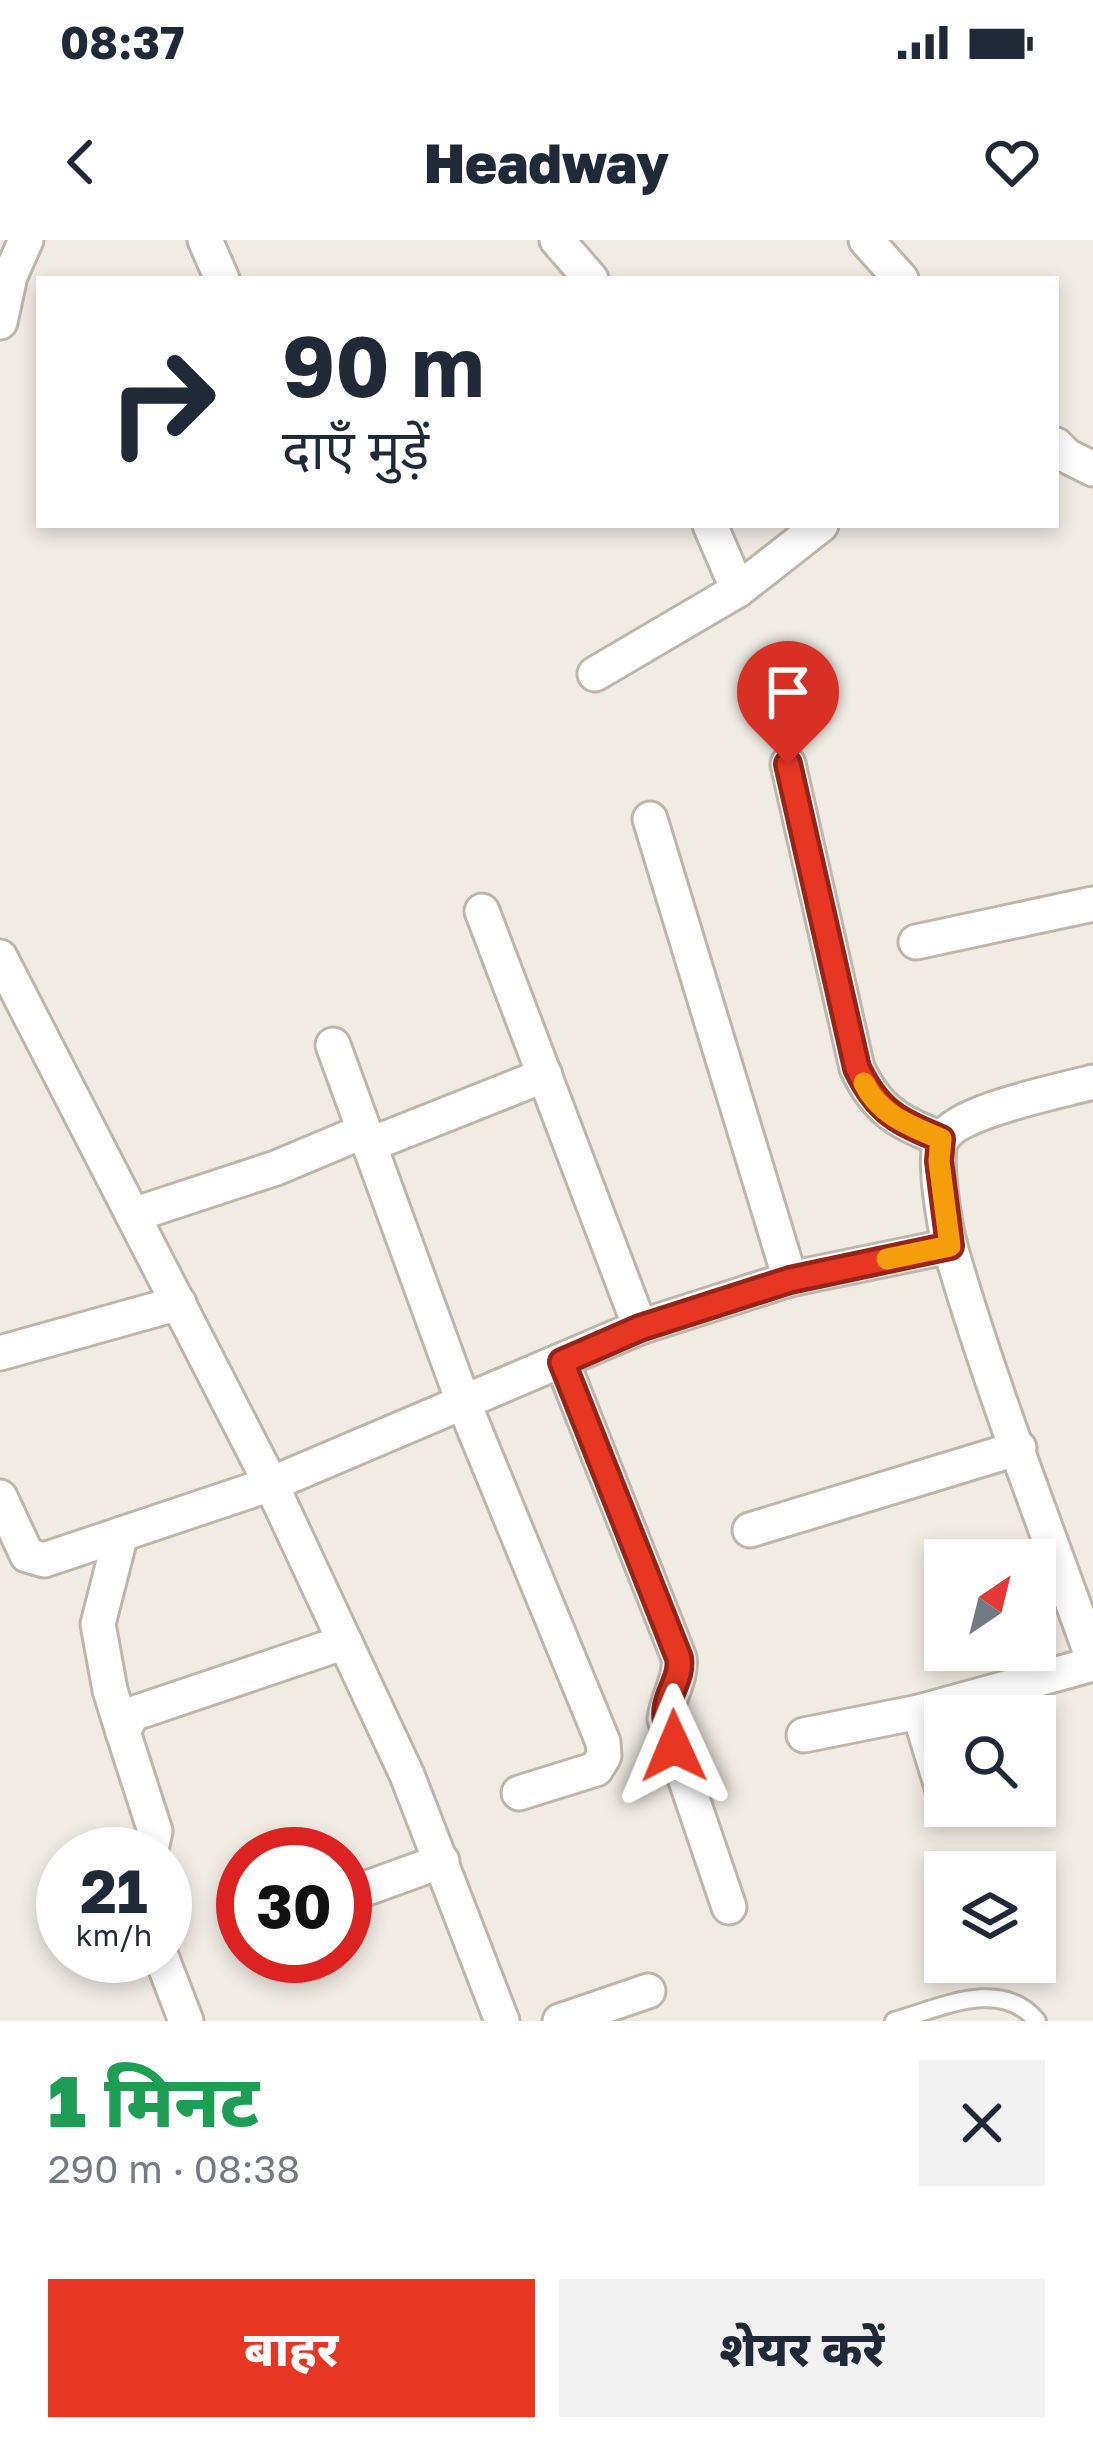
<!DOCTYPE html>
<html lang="hi">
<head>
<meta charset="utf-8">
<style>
  body { margin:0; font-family:"Golos Text","Noto Sans Devanagari",sans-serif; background:#f2f2f3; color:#1f2937; height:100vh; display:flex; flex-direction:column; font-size:45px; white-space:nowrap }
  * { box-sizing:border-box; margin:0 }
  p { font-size:39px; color:#747a83 }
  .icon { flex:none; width:66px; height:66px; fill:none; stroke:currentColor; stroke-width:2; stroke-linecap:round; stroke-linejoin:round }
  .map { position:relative; height:1781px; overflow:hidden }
  .drawer { display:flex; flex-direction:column; background:#fff; flex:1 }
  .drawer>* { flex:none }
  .top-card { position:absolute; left:36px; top:36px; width:1023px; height:252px; border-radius:0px; box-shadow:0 6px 18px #0003; background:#fff; color:#1f2937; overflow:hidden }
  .needle { width:78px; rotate:35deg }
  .buttons { position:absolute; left:924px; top:1299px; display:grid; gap:24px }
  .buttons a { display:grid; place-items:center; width:132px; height:132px; border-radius:0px; background:#fff; box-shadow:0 6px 18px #0003; font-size:60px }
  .speed { position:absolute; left:36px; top:1587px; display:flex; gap:24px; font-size:60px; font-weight:700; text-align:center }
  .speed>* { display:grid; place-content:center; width:156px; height:156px; border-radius:50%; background:#fff; box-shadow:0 6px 18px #0003; line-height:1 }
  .speed small { font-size:30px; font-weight:400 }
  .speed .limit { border:18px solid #d22; background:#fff; color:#111 }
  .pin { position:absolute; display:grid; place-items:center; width:102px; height:102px; color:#fff; margin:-123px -51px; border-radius:50% 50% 50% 0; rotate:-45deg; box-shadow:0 0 12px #0007 }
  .pin .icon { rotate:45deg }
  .me { position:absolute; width:132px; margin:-66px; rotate:359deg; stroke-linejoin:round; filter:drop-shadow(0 0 9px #0008) }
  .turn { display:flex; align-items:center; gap:42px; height:252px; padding:0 48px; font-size:54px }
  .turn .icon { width:156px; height:156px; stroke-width:2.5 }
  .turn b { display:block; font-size:84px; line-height:102px }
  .round { display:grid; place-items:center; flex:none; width:126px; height:126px; border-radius:0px; background:#f2f2f3 }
  .overview { display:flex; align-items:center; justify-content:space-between; height:204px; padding:0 48px }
  h1 { font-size:72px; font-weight:800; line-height:90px; color:#1e9e55 }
  .cta { display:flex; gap:24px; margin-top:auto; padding:24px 48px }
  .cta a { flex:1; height:138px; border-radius:0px; background:#e73723; color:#fff; font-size:48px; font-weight:800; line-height:138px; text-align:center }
  .cta a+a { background:#f2f2f3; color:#1f2937 }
  .status { display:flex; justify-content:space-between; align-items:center; height:84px; padding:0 60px; background:#fff; direction:ltr }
  .status svg { height:33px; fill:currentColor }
  header { display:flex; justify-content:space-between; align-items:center; height:156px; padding:0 48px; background:#fff; font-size:54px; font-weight:800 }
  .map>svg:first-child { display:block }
</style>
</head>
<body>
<div class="status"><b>08:37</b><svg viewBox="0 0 49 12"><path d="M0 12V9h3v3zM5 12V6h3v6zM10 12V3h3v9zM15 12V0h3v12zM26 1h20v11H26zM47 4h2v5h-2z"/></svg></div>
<header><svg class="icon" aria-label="back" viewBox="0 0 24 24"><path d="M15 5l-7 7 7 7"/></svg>Headway<svg class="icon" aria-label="heart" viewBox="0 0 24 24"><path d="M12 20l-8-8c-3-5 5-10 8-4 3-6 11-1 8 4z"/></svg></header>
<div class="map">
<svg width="1093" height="1781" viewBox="0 0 1093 1781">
  <rect width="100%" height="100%" fill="#f0ece4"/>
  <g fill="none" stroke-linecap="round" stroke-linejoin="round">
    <!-- service casing -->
    <g stroke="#beb6aa" stroke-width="22">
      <path id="service" d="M894,1781C940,1768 1001,1737 1037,1781"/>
    </g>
    <!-- minor casing -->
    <g stroke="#beb6aa" stroke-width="39">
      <g id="minor">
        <polyline points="205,0 222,39"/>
        <polyline points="557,0 591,39"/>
        <polyline points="866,0 901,39"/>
        <polyline points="0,82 10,36 26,0"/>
        <polyline points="1056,205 1067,216 1093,229"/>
        <polyline points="710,285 738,350"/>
        <polyline points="595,434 738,350 821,285"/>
        <path d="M788,524L857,828C878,872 898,881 941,899"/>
        <polyline points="650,579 790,1039"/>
        <polyline points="482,671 640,1087"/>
        <polyline points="916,702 1093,664"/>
        <polyline points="0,717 271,1244 407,1535 502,1781"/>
        <polyline points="333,805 464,1164 603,1502 604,1516 596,1529 519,1553"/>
        <path d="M1093,842C1061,851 954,871 941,901C933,920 945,989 951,1010C991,1148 1045,1284 1093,1419"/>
        <polyline points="369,905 545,835"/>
        <polyline points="133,975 276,928 364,891"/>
        <polyline points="0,1113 179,1063"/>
        <path d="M562,1122L679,1418C682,1438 667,1458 665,1479L729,1667"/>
        <polyline points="0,1257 27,1315 44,1320 271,1244 640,1087 790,1039 950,1006"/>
        <polyline points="750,1290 1019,1208"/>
        <polyline points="121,1294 98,1384 110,1450 123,1492"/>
        <polyline points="919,1472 945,1557"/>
        <polyline points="804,1495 919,1472 1093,1424"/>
        <polyline points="150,1614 155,1591 123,1492 132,1474 345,1402"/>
        <polyline points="345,1656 442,1621"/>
        <polyline points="161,1716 186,1781"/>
        <polyline points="560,1781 648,1751"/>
      </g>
    </g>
    <!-- service -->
    <use href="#service" stroke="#fff" stroke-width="16"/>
    <!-- minor -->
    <use href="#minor" stroke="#fff" stroke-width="33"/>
  </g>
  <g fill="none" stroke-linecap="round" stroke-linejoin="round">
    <!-- route casing -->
    <g stroke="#962417" stroke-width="30">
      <path id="route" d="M674,1506C670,1493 664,1480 667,1466C670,1449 682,1436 679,1418L562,1122L640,1088L790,1040L950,1006L939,921L941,899C898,881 878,872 857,828L788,524"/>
    </g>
    <!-- route -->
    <use href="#route" stroke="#e73723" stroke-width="21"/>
    <!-- slow -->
    <path stroke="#f59e0b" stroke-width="21" d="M864,843C879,875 911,886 941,899L939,921L950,1006L887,1019"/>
  </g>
</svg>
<div class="buttons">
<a><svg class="needle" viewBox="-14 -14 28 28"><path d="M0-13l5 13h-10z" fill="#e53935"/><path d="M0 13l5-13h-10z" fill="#747a83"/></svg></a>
<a><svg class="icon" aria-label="search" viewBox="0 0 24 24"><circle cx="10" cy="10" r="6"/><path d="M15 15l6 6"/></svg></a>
<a><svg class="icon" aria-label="layers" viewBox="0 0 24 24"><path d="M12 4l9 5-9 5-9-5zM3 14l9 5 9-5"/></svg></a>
</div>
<div class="speed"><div>21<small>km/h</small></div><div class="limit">30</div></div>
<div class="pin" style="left:788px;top:524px;background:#d93025"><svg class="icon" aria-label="arrive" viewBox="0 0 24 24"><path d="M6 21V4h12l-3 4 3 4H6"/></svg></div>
<svg class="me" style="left:674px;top:1506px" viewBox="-20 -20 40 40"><path d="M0-17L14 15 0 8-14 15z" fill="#e73723" stroke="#fff" stroke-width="4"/></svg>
<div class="top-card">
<div class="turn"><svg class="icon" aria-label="right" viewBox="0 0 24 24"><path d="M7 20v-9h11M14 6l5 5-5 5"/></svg><div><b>90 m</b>दाएँ मुड़ें</div></div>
</div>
</div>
<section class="drawer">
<div class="overview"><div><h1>1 मिनट</h1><p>290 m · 08:38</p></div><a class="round"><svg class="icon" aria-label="close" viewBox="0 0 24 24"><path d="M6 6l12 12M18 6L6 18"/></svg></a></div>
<div class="cta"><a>बाहर</a><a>शेयर करें</a></div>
</section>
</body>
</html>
